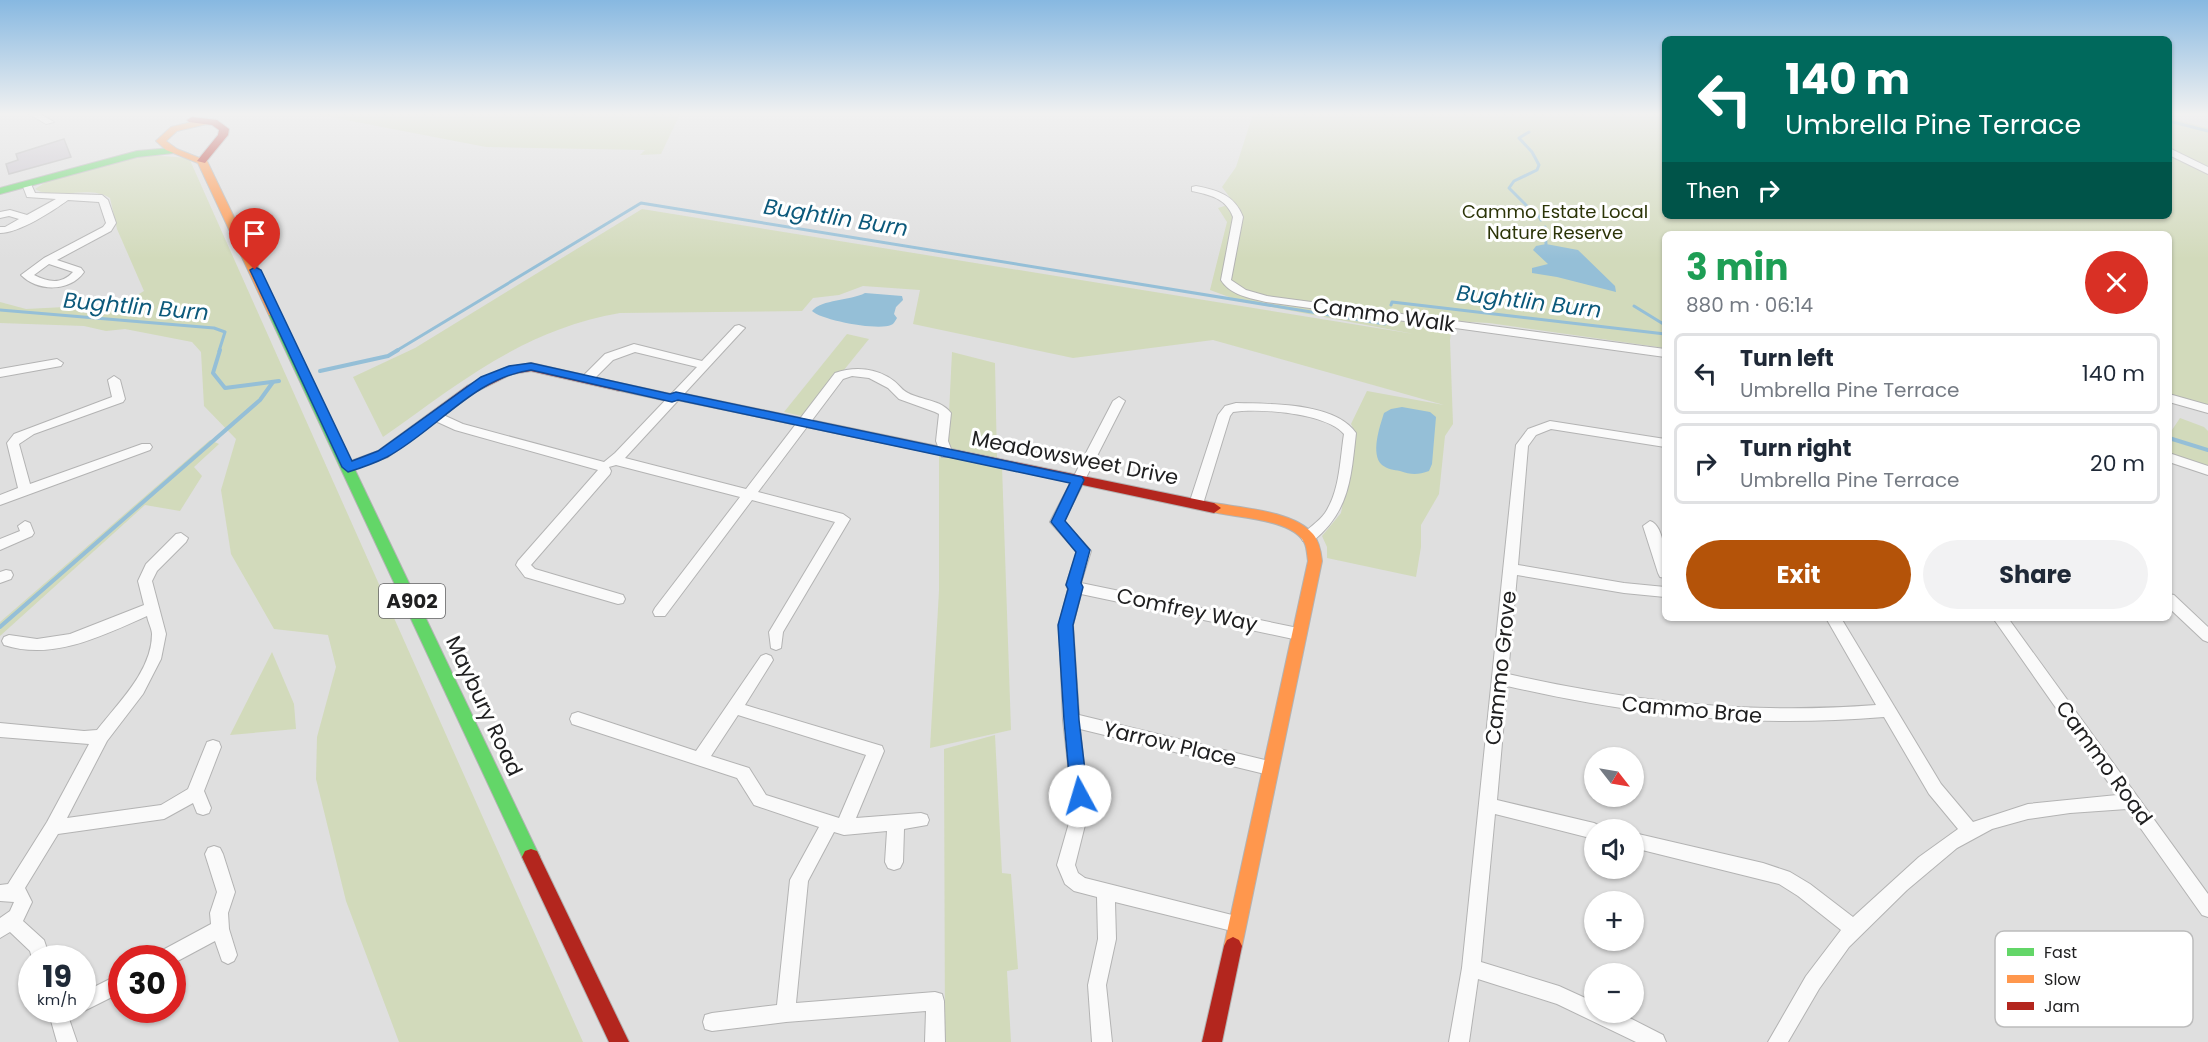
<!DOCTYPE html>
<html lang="en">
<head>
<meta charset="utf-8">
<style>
  body { margin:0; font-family:Poppins,sans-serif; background:#f2f2f3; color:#1f2937; height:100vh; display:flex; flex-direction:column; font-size:22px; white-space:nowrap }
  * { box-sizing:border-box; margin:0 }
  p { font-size:20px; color:#747a83 }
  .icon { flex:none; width:33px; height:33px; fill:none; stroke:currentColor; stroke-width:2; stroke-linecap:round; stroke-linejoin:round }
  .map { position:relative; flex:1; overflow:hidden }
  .side { position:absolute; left:1662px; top:231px; width:510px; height:390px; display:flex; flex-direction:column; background:#fff; border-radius:9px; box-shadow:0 2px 4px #0004 }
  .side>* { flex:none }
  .top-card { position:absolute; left:1662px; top:36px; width:510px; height:183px; border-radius:9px; box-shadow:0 2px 4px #0004; background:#00695c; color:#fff; overflow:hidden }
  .needle { width:39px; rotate:121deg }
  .buttons { position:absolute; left:1584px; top:747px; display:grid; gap:12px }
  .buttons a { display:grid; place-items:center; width:60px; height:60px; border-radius:50%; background:#fff; box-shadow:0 2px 4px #0004; font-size:30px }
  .speed { position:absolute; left:18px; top:945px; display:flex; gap:12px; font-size:30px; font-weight:700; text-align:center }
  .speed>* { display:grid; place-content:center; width:78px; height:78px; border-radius:50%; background:#fff; box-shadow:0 2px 4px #0004; line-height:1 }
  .speed small { font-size:15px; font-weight:400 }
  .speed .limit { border:9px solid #d22; background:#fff; color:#111 }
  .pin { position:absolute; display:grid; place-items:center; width:51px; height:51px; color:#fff; margin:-62px -26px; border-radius:50% 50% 50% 0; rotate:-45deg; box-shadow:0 0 6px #0007 }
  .pin .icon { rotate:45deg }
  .me { position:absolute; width:66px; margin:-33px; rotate:354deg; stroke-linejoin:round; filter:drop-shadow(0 0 4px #0008) }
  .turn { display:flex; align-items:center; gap:21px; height:126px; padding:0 24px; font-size:27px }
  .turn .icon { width:78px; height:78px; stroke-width:2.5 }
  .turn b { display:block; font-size:42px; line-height:51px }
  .then { display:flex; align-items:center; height:57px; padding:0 24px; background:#0003; gap:12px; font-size:22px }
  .round { display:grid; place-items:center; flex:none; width:63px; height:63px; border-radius:32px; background:#f2f2f3 }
  .summary { display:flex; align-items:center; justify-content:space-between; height:102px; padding:0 24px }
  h1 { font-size:36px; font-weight:700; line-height:45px; color:#1e9e55 }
  .cta { display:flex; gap:12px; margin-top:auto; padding:12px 24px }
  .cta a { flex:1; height:69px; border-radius:36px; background:#b45309; color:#fff; font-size:24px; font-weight:700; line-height:69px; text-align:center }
  .cta a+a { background:#f2f2f3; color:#1f2937 }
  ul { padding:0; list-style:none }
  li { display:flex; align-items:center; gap:18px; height:81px; margin:0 12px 9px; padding:0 12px; border:3px solid #e0e1e3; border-radius:9px }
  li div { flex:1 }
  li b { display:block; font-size:22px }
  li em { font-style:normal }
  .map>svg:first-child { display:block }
</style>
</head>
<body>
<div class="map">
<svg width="2208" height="1042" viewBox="0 0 2208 1042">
  <rect width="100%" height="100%" fill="#dfdfdf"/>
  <!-- green -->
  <g fill="#d2dabb">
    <polygon points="315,114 680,114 661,154 640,155 645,150 486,147"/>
    <path d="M1253,114H1665V216H2169V118L2208,128V405L2169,395V234H1665V348L1489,323L1453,321L1450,340L1453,424L1445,436L1439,494L1421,525V547L1416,577L1327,558V547L1322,536L1341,513L1356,434L1351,424L1367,391L1444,405L1213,340L1073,358L913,324L920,290L863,286L839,295L813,298L802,311L620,313C523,330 461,382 383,437L353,377L415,348L642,209L1414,334L1240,301L1210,290L1227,222L1218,208L1234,203L1222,187L1236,167Z"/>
    <path d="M147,155L189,158L583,1042H399L346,901L316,779L317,737L336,667L328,635L274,629L231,554L221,490L236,439L204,406L201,352L192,342L125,329L106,331L84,326L0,323V302L26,309L65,307L100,317L144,291L117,229L110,198C87,184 57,202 35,189L46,182Z"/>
    <polygon points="847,334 869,339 806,417 784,412"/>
    <polygon points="952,352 995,363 997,461 947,454"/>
    <polygon points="2180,418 2204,427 2208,431 2208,467 2169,454 2169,429 2172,430"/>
    <polygon points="210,440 219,444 194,467 202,476 180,511 145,505 0,636 0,622"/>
    <polygon points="939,454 1002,466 1011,730 930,748 939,591"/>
    <polygon points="272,652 294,704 296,729 230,735"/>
    <polygon points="995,735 1002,873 1011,874 1018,969 1007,971 1011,1042 945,1042 944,749"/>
  </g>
  <!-- water -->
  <g fill="#95bfd7">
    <polygon points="1546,244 1578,250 1615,286 1616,292 1557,277 1532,273 1532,268 1548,264 1533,250 1536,246"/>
    <path d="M865,293L902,296L903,300L896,307L894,314L897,318C895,321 894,324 891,325C878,331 821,320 812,311C822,299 850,301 865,293Z"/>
    <path d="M1402,407L1430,412L1436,417L1432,464L1429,471C1418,475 1411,475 1400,471C1394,470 1387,469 1382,465C1370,454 1380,426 1384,413L1391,409Z"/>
  </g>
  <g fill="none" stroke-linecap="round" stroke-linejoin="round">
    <!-- stream-far1 -->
    <g stroke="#95bfd7" stroke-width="3">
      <polyline points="2169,121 2208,131"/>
      <polyline points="1529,132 1519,138 1532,152 1539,165 1537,170 1514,181 1509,188 1532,211"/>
      <polyline points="1538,215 1541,220"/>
      <polyline points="1545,227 1546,244"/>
      <polyline points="1391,305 1392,302 1665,334"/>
      <polyline points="1634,306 1665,325"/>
      <polyline points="0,310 214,328 225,332 219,351"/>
      <polyline points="396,351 641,203 1385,324 1386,321"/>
    </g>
    <!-- stream -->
    <g stroke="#95bfd7" stroke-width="4">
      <polyline points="220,350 213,373 225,388 279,381"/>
      <polyline points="320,371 388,356 398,350"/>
      <polyline points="2169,438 2208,450"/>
      <polyline points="0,627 260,400 273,382"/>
    </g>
  </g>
  <!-- building -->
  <polygon fill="#c7c1cb" stroke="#b4b3b4" stroke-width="1.5" points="64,139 71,157 9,174 6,164 18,160 16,154"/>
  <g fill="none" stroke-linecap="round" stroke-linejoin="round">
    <!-- street casing -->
    <g stroke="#b3b3b3" stroke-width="2">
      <g id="street">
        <polygon points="29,114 40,114 54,122 46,124"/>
        <polygon points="2169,148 2208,167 2208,174 2169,155"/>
        <path d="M27,181L30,182L35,193L102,195L108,200L116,223L111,231L57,260L81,268L84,272C70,292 38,292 21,275L44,258L103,227L106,223L99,202L68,200C53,211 19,233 0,233V227H5L19,219L9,216L0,218V212L10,210L27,215L56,199L27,197L22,184ZM49,264L73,272C61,285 48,282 34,275Z"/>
        <path d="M1196,186C1217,190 1235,195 1243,217L1231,280L1246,290L1267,296L1665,349V357L1266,302C1250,298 1230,295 1221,280L1233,217C1226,198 1210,195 1192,191V187Z"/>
        <path d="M739,325L745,328L743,330L625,458L746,489L835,373C855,366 877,368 894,381C899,385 903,391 908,393C923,401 940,399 951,413L948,441L953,454L952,457H942L936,441L939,414L935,412L899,399L888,388L869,378L852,376L843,379L758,492L843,514L850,519L783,632L781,648L776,650L771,648L769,632L835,522L752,500L665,616H655L653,612L655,608L740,497L616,465L609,467L611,471L610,474L531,565L535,569L623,595L625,599L623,603L618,604L525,577L516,565L518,561L598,470L455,430L431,419L429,416L431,413H439L463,424L604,462L615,453L697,367L635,352L613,360L591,382H583L581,379L583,376L605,354L634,344L702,361L735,326Z"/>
        <polygon points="57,359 63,363 61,366 0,377 0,369"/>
        <polygon points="114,376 120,380 125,399 123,402 34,434 19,444 30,484 142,444 150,444 152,447 150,450 0,505 0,495 18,488 7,443 14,434 112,397 108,380"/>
        <polygon points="2169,394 2208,405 2208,413 2169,402"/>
        <polygon points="1119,397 1125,401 1064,521 1091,551 1081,583 1298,628 1303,630 1305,634 1303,638 1298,640 1081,594 1073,625 1079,715 1269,761 1275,763 1277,768 1275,773 1269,775 1080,729 1089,809 1075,865 1078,873 1085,878 1236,916 1242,918 1245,924 1242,930 1236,932 1115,902 1116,939 1106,985 1112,1042 1092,1042 1088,985 1098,939 1097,897 1074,891 1065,884 1057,865 1073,809 1063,720 1059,625 1068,589 1066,585 1077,552 1050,522 1113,401"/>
        <path d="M1236,403C1270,404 1335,402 1356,433C1351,477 1350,511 1313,541H1303L1301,537C1307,528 1318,523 1325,513C1340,491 1340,459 1344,434C1326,413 1260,408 1233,412L1230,416L1203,504L1196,509L1189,504L1218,415L1225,406Z"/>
        <path d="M1550,421L1665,439V447L1551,429L1536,435L1528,446L1518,565L1624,583L1665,587V597L1624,593L1517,575L1508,674C1632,702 1749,715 1876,705L1826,618H1841L1941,784L1973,822L2028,804L2117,795L1993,618H2008L2208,894V917L2202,915L2127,809L2070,813L2028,819L1992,829L1957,848L1907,890L1849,947L1819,989L1788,1042H1768L1806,976L1841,930L1798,896L1779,884L1634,848V833L1763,863L1790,872L1810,884L1853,917L1919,857L1958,829L1929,794L1884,717C1749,728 1638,716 1507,686L1497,800L1594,823L1600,826L1602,830H1594V839L1495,814L1481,962L1559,986L1594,1002V1012H1618L1663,1035L1666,1042H1636L1557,1004L1478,979L1469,1042H1449L1462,968L1516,445L1528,429Z"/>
        <polygon points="2169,453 2208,466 2208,475 2169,462"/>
        <polygon points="25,521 30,523 34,533 32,536 0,550 0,539 20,531 18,526"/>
        <path d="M1650,521C1666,526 1665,564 1665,578L1660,577L1658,573L1643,526Z"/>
        <path d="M181,533L188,538L186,542L157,571L152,581L166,634L161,659L143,694L107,741L67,818L161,805L188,789L207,742L213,740L219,742L221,747L204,791L211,808L209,813L203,815L197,813L193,803L164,819L58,834L25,888L32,902L23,921L44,940L50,958H32L30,951L10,932L0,938V918L10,911L14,902L0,901V885L8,884L47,822L89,744L0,737V723L84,731L97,730C118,703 152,671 152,634C152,629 148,622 147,616C102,636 53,661 4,645L2,641L4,637L9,635L37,639L70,634L144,605L138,581L146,564L176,534Z"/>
        <polygon points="6,570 11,571 13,575 11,579 0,583 0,572"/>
        <polygon points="2169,594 2174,595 2208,627 2208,642 2203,640 2169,608"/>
        <path d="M766,654L771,656L773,660L745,705L882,746L884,751L856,818L921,813L927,815L929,820L927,825L904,829L903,862L900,868L894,870L888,868L885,862L887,831L844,835L834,832L808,881L796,1003L935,992L942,994L944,1001L945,1042H925L926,1011L786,1022L712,1031L705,1029L703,1022L705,1015L712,1013L777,1005L790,880L819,827L754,805L737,778L572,724L570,719L572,714L578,712L696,751L761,656ZM738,715L866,755L839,818L766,795L749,768L711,756Z"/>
        <polygon points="214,846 220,848 223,854 235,892 228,913 229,929 237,955 234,961 228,964 222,961 215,941 172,964 172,958 156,958 159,952 211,924 210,913 217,892 205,854 208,848"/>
        <polygon points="122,973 122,992 82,1012 75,1010 82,1010 82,993"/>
        <polygon points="48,1010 66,1010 77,1042 57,1042"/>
      </g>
    </g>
    <!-- fast casing -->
    <g stroke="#b3b3b3" stroke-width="2">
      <g id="fast">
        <polygon points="171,148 174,149 174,153 137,157 0,194 0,188 137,151"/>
        <polygon points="275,312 281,315 537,851 540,857 537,863 531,865 525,863 269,315"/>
      </g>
    </g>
    <!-- slow casing -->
    <g stroke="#b3b3b3" stroke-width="2">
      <g id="slow">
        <polygon points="204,119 209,122 207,124 177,131 166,141 177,149 207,161 281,315 279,317 275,318 269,315 198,163 166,150 156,141 171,127"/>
        <polygon points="620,383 671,394 676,392 956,450 962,454 956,458 677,400 672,402 616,390 614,387"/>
        <path d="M1214,503C1242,508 1294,511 1313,534C1319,541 1321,552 1322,561L1242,946L1239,952L1233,955L1227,952L1224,946L1308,561C1307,555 1307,547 1304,542C1290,518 1233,518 1209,511L1207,508Z"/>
      </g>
    </g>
    <!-- jam casing -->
    <g stroke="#b3b3b3" stroke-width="2">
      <g id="jam">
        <polygon points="192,117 217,120 229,129 228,135 205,163 197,161 218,135 219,130 212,125 189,122 187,120"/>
        <polygon points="531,363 620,383 626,387 620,391 531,371 512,374 475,392 388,457 348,471 342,467 343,464 378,451 467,386 505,368"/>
        <polygon points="956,450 1214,503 1221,508 1214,513 951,457 950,454"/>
        <polygon points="531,849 537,851 629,1042 609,1042 522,857 525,851"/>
        <polygon points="1233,937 1239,940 1242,946 1222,1042 1202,1042 1224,946 1227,940"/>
      </g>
    </g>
    <!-- street -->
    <use href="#street" fill="#fafafa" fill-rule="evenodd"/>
    <!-- fast -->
    <use href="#fast" fill="#63d668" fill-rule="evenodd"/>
    <!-- slow -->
    <use href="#slow" fill="#ff974d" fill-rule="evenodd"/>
    <!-- jam -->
    <use href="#jam" fill="#b3261e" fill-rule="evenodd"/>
  </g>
  <!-- sky -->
  <linearGradient id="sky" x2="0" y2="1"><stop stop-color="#87b8e1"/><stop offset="0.44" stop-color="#f1f1f1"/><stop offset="1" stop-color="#f1f1f1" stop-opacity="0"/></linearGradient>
  <rect width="2208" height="259" fill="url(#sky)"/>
  <!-- route -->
  <path fill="#1a73e8" stroke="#114b97" stroke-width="1.5" d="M255,267L261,270L352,461L378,451L481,377L509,366L531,363L670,394L676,392L1082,477L1084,480L1065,521L1090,550L1081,583L1083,587L1073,625L1079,720L1088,796L1085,801L1080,804L1074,801L1071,796L1064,720L1058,625L1068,589L1066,585L1076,552L1051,522L1070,483L678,400L672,402L531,370C473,378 437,430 387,457C375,463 361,468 348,472L342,467L250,270Z"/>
  <g text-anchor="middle" stroke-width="6" stroke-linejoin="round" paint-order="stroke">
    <!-- far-park labels -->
    <g font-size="18" fill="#2c3508" stroke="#fff">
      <text x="1555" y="218">Cammo Estate Local<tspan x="1555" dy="21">Nature Reserve</tspan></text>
    </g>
    <!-- shield labels -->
    <rect fill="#fff" stroke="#636364" stroke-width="1.5" x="379" y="584" width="66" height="34" rx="4.5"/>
    <g font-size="20" font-weight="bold" fill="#202021">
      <text x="412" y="608">A902</text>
    </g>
    <!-- street labels -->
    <g font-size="21" fill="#202021" stroke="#fff">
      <text transform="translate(1384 315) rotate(8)" y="7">Cammo Walk</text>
      <text transform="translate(1075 458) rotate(11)" y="7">Meadowsweet Drive</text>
      <text transform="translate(1187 610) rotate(12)" y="7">Comfrey Way</text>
      <text transform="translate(1501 668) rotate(-84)" y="7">Cammo Grove</text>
      <text transform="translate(484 706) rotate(65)" y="7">Maybury Road</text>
      <text transform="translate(1692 710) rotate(5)" y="7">Cammo Brae</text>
      <text transform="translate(1170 744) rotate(13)" y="7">Yarrow Place</text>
      <text transform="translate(2104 763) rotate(54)" y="7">Cammo Road</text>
    </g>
    <!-- water labels -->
    <g font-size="22" font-style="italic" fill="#0c597b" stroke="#fff">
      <text transform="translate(836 217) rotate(9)" y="8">Bughtlin Burn</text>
      <text transform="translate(1529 301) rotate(7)" y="8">Bughtlin Burn</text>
      <text transform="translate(136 306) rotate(5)" y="8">Bughtlin Burn</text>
    </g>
  </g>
  <!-- legend -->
  <rect x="1995" y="931" width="198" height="96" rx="9" fill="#fff" stroke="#bcbcbc" stroke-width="1.5"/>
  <rect x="2007" y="948" width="27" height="8" fill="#63d668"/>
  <rect x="2007" y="975" width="27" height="8" fill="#ff974d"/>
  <rect x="2007" y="1002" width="27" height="8" fill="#b3261e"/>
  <g font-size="16" fill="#202021">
    <text x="2044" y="958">Fast</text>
    <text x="2044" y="985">Slow</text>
    <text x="2044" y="1012">Jam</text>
  </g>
</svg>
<div class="buttons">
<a><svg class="needle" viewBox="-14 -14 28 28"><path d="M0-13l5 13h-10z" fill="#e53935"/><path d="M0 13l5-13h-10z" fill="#747a83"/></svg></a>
<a><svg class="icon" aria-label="sound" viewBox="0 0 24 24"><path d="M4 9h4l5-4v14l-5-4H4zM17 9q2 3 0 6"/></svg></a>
<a>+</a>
<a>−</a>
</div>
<div class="speed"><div>19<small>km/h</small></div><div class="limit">30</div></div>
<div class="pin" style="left:255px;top:270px;background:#d93025"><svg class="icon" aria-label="arrive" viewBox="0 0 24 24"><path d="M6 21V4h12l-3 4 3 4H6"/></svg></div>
<svg class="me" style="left:1080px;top:796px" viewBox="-20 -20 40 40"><circle r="19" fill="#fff"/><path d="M0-13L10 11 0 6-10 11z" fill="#1a73e8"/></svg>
<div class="top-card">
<div class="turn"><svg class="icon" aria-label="left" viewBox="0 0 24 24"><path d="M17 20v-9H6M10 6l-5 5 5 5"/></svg><div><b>140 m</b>Umbrella Pine Terrace</div></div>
<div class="then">Then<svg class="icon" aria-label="right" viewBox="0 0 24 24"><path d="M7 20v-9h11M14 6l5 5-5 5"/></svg></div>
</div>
<section class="side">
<div class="summary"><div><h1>3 min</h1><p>880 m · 06:14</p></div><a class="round" style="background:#d93025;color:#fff"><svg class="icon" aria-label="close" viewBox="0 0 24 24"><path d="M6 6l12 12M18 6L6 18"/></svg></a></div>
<ul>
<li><svg class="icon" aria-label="left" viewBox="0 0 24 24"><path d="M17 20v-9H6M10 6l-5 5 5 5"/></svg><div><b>Turn left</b><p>Umbrella Pine Terrace</p></div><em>140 m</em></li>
<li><svg class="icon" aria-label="right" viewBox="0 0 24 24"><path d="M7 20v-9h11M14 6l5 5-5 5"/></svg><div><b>Turn right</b><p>Umbrella Pine Terrace</p></div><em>20 m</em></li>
</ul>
<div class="cta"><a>Exit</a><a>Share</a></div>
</section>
</div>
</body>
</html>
